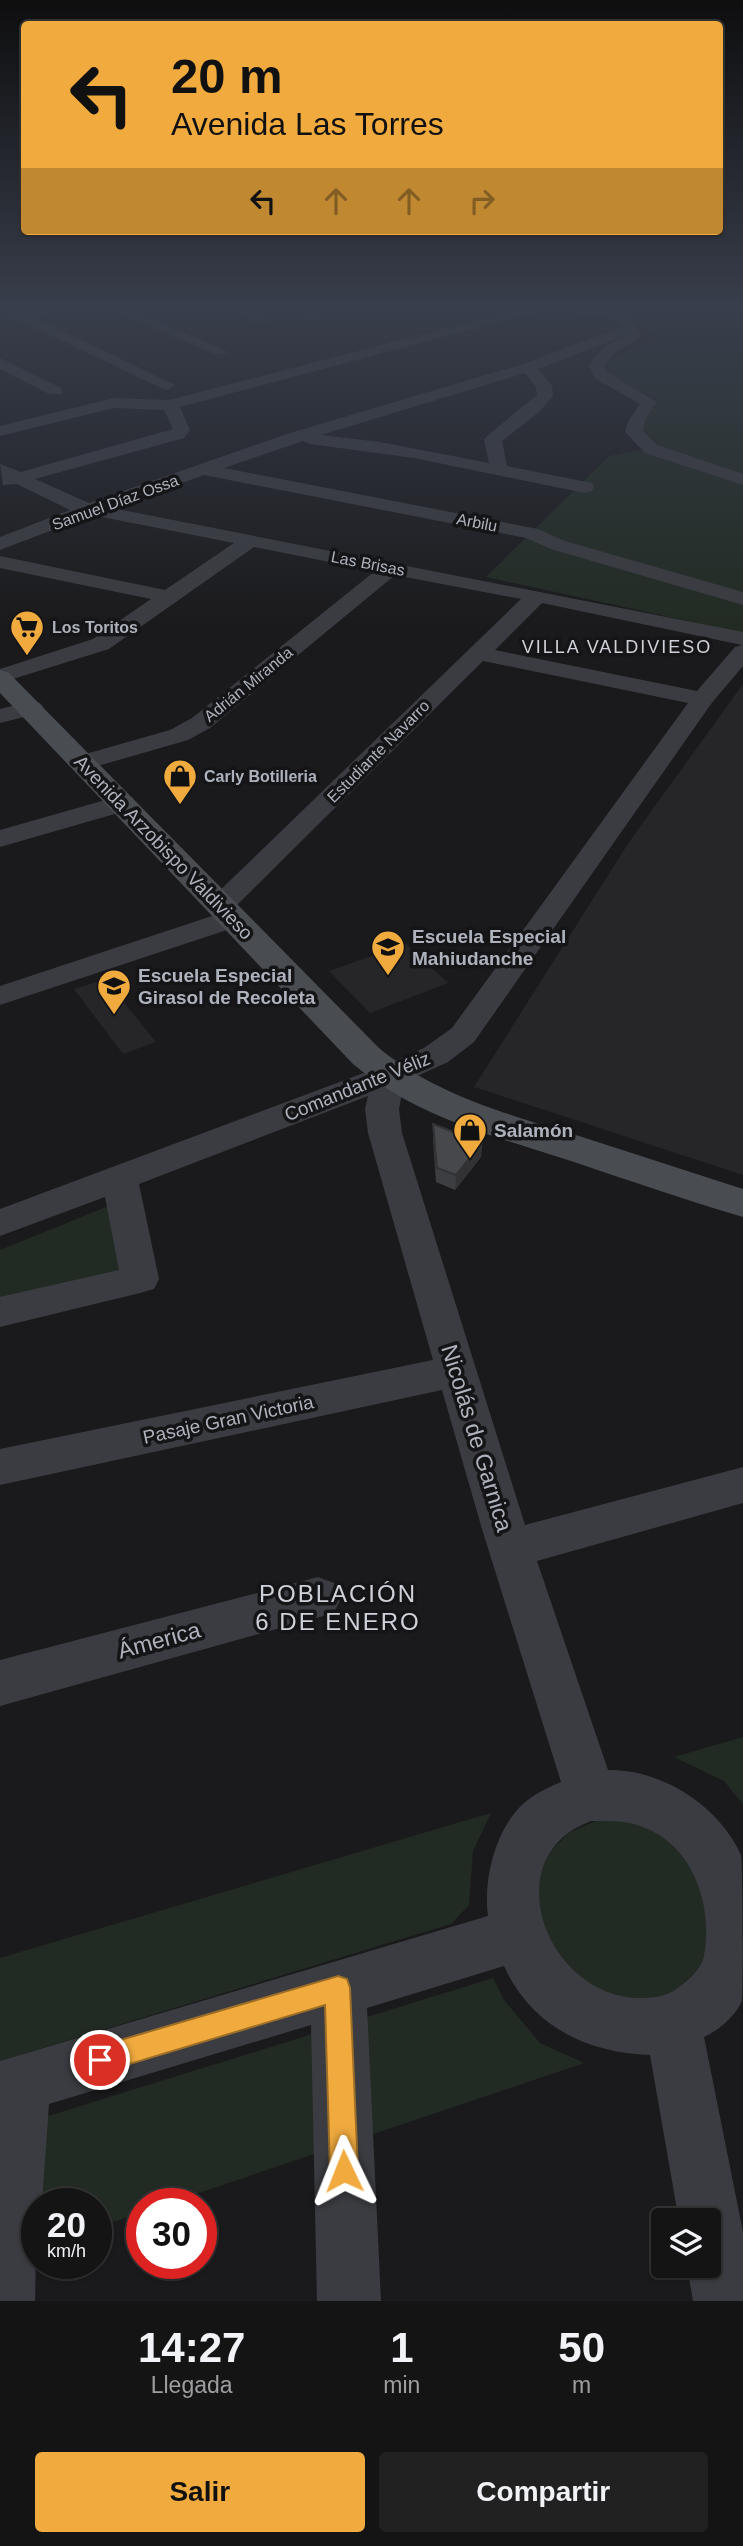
<!DOCTYPE html>
<html lang="es">
<head>
<meta charset="utf-8">
<style>
  body { margin:0; font-family:Helvetica,sans-serif; background:#212122; color:#f1f3f6; height:100vh; display:flex; flex-direction:column; font-size:26px; white-space:nowrap }
  * { box-sizing:border-box; margin:0 }
  p { font-size:23px; color:#9d9ea0 }
  .icon { flex:none; width:38px; height:38px; fill:none; stroke:currentColor; stroke-width:2; stroke-linecap:round; stroke-linejoin:round }
  .map { position:relative; height:2301px; overflow:hidden }
  .details { display:flex; flex-direction:column; background:#141415; flex:1 }
  .details>* { flex:none }
  .hud { position:absolute; left:21px; top:21px; width:702px; height:214px; border-radius:7px; box-shadow:0 2px 5px #0004,0 0 0 2px #333334; background:#f0aa3e; color:#111; overflow:hidden }
  .controls { position:absolute; left:651px; top:2208px; display:grid; gap:14px }
  .controls a { display:grid; place-items:center; width:70px; height:70px; border-radius:7px; background:#141415; box-shadow:0 2px 5px #0004,0 0 0 2px #333334; font-size:35px }
  .speed { position:absolute; left:21px; top:2188px; display:flex; gap:14px; font-size:35px; font-weight:700; text-align:center }
  .speed>* { display:grid; place-content:center; width:91px; height:91px; border-radius:50%; background:#141415; box-shadow:0 2px 5px #0004,0 0 0 2px #333334; line-height:1 }
  .speed small { font-size:18px; font-weight:400 }
  .speed .limit { border:10px solid #d22; background:#fff; color:#111 }
  .pin { position:absolute; display:grid; place-items:center; width:60px; height:60px; color:#fff; margin:-30px; border:4px solid #fff; border-radius:50%; box-shadow:0 2px 7px #0007 }
  .me { position:absolute; width:77px; margin:-38px; rotate:358deg; stroke-linejoin:round; filter:drop-shadow(0 0 5px #0008) }
  .turn { display:flex; align-items:center; gap:24px; height:147px; padding:0 35px; font-size:32px }
  .turn .icon { width:91px; height:91px; stroke-width:2.5 }
  .turn b { display:block; font-size:49px; line-height:60px }
  .lanes { display:flex; align-items:center; height:66px; padding:0 35px; background:#0003; justify-content:center; gap:35px; direction:ltr }
  .lanes .off { opacity:.35 }
  .eta { display:flex; justify-content:space-evenly; align-items:center; height:119px; text-align:center }
  .eta b { font-size:42px; font-weight:600; line-height:49px }
  .cta { display:flex; gap:14px; margin-top:auto; padding:14px 35px }
  .cta a { flex:1; height:80px; border-radius:7px; background:#f0aa3e; color:#111; font-size:28px; font-weight:600; line-height:80px; text-align:center }
  .cta a+a { background:#212122; color:#f1f3f6 }
  .map>svg:first-child { display:block }
</style>
</head>
<body>
<div class="map">
<svg width="743" height="2301" viewBox="0 0 743 2301">
  <rect width="100%" height="100%" fill="#1a1a1c"/>
  <!-- built -->
  <g fill="#262629">
    <polygon points="743,684 743,1175 474,1087 629,842"/>
    <polygon points="406,944 448,983 370,1013 329,971"/>
    <polygon points="105,979 156,1042 123,1054 74,989"/>
  </g>
  <!-- green -->
  <g fill="#222b23">
    <path d="M428,304H743V476L653,447L638,432L657,400L616,381L605,371L609,359L653,339C642,321 633,316 613,311Z"/>
    <polygon points="642,450 743,484 743,633 486,577 609,456"/>
    <polygon points="116,1203 129,1272 0,1302 0,1250"/>
    <polygon points="743,1737 743,1804 724,1781 674,1757"/>
    <polygon points="491,1813 473,1851 469,1905 451,1924 0,2061 0,1958"/>
    <polygon points="624,1819 653,1827 699,1866 712,1958 673,2001 613,2005 559,1968 536,1908 538,1878 550,1852 570,1832 596,1821"/>
    <polygon points="493,1978 504,2000 540,2043 584,2063 169,2203 142,2203 142,2212 96,2228 96,2203 37,2203 37,2248 0,2260 0,2131"/>
  </g>
  <g fill="none" stroke-linecap="round" stroke-linejoin="round">
    <!-- street -->
    <g fill="#3b3c41" fill-rule="evenodd">
      <polygon points="0,304 22,311 54,304 78,304 76,307 34,317 175,385 167,390 161,388 19,320 9,320 8,315 0,311"/>
      <polygon points="98,304 116,304 227,351 225,354 215,354"/>
      <polygon points="217,304 236,304 268,319 266,322 256,322"/>
      <polygon points="296,304 310,304 319,316 317,319 307,319"/>
      <path d="M415,304C447,302 606,299 626,314C632,319 638,330 642,336L614,353L604,366L608,373L657,402L645,420L643,431L657,445L743,474V485L645,453L625,432L629,420L640,404L596,379L588,366L604,347L627,335L538,369L552,386L553,396L539,412L502,441L507,466L592,483L594,487L592,491L585,493L414,458L310,444L303,441L224,468L538,529L565,541L743,592V605L551,549L526,538L204,475L112,508L743,632V666L711,704L474,1042L448,1062L404,1082L399,1109L402,1133L525,1525L743,1467V1503L537,1561L608,1770C662,1769 719,1806 741,1855C743,1864 743,1991 742,2000C737,2015 718,2031 704,2037L743,2232V2301H693L687,2266H709V2221H679L650,2055C587,2053 531,2026 504,1966L367,2008L381,2301H317L311,2025L49,2104L42,2203H37L35,2301H0V2061L488,1916C483,1880 495,1830 523,1804C534,1794 547,1788 561,1782L482,1529L442,1390L0,1485V1449L433,1360L368,1133L365,1109L368,1096L139,1184L159,1279L154,1289L140,1293L0,1327V1297L119,1270L105,1197L0,1236V1209L377,1068L424,1048L452,1028L688,703L483,661L232,910L242,913L247,919L242,925L0,1005V986L218,914L210,912L206,906L210,900L521,599L395,575L210,728L188,740L84,770L75,767L71,762L75,757L170,730L192,718L375,571L254,547L109,649L0,683V669L93,639L151,599L0,568V556L165,590L234,543L92,515L0,550V537L70,510L17,484L3,485L0,464L21,472L173,429L164,410L114,408L0,436V426L114,398L169,400L512,311C490,311 431,317 415,304ZM545,310L608,317L616,320L621,327L523,364L287,434L89,503L35,479L184,438L190,430L180,407ZM525,373L536,387L537,395L487,436L484,440L489,463L380,442L321,435ZM542,603L742,645L735,647L697,691L495,650ZM591,1821C609,1821 626,1820 643,1827C694,1846 713,1906 704,1956C702,1968 688,1981 678,1988C667,1997 652,1998 638,1998C546,1995 494,1857 591,1821Z"/>
      <polygon points="0,358 61,388 63,391 61,394 49,394 0,369"/>
      <polygon points="32,701 40,703 44,708 40,713 0,723 0,709"/>
      <polygon points="123,795 132,797 136,803 132,809 0,847 0,830"/>
      <polygon points="318,1577 334,1583 341,1598 334,1613 0,1706 0,1660"/>
    </g>
    <!-- secondary -->
    <path fill="#494c51" fill-rule="evenodd" d="M0,670L9,673L379,1048C437,1096 508,1114 579,1136C634,1154 688,1171 743,1189V1217C685,1200 628,1180 571,1161C494,1136 416,1117 353,1064L0,693Z"/>
  </g>
  <!-- wall -->
  <polygon fill="#3d3e41" points="433,1124 482,1143 481,1157 455,1190 436,1182 433,1138"/>
  <!-- shaded-wall -->
  <polygon fill="#323235" points="482,1143 481,1157 455,1190 456,1175"/>
  <!-- building -->
  <polygon fill="#47484c" stroke="#323235" stroke-width="2" points="433,1124 482,1143 456,1175 437,1168"/>
  <!-- sky -->
  <linearGradient id="sky" x2="0" y2="1"><stop stop-color="#0e0e0f"/><stop offset="0.49" stop-color="#383e4b"/><stop offset="1" stop-color="#383e4b" stop-opacity="0"/></linearGradient>
  <rect width="743" height="626" fill="url(#sky)"/>
  <!-- route -->
  <polygon fill="#f0aa3e" stroke="#9c6e28" stroke-width="2" points="338,1976 347,1979 350,1988 358,2171 354,2180 344,2184 334,2180 330,2171 325,2005 100,2073 91,2069 87,2060 91,2050 100,2046"/>
  <!-- icons -->
  <defs>
    <g id="supermarket-pin" transform="scale(1.75)"><path d="M0 17L-7.5 6A9.5 9.5 0 1 1 7.5 6Z" fill="#f0aa3e" stroke="#151517"/><path d="M-6-5.5h2.5l.6 2H6L4.5 2H-2.5L-4.4-4H-6ZM-1.5 3.2a1.3 1.3 0 1 0 .1 0ZM3 3.2a1.3 1.3 0 1 0 .1 0Z" fill="#111"/></g>
    <g id="shop-pin" transform="scale(1.75)"><path d="M0 17L-7.5 6A9.5 9.5 0 1 1 7.5 6Z" fill="#f0aa3e" stroke="#151517"/><path d="M-5-2.5h2.3a2.7 3.5 0 0 1 5.4 0H5L5.5 6h-11ZM-1.5-2.5h3a1.5 2.3 0 0 0-3 0Z" fill="#111"/></g>
    <g id="school-pin" transform="scale(1.75)"><path d="M0 17L-7.5 6A9.5 9.5 0 1 1 7.5 6Z" fill="#f0aa3e" stroke="#151517"/><path d="M0-5L7-2L0 1L-7-2ZM-4 1L0 2.5L4 1V4Q0 6-4 4Z" fill="#111"/></g>
  </defs>
  <g fill-rule="evenodd">
    <use href="#supermarket-pin" x="27" y="627"/>
    <use href="#shop-pin" x="180" y="776"/>
    <use href="#school-pin" x="388" y="947"/>
    <use href="#school-pin" x="114" y="986"/>
    <use href="#shop-pin" x="470" y="1130"/>
  </g>
  <g text-anchor="middle" stroke-width="7" stroke-linejoin="round" paint-order="stroke">
    <!-- far-street labels -->
    <g font-size="16" fill="#adb2bc" stroke="#151517">
      <text transform="translate(115 502) rotate(-20)" y="6">Samuel Díaz Ossa</text>
      <text transform="translate(477 522) rotate(11)" y="6">Arbilu</text>
      <text transform="translate(368 563) rotate(11)" y="6">Las Brisas</text>
      <text transform="translate(248 684) rotate(-39)" y="6">Adrián Miranda</text>
      <text transform="translate(378 751) rotate(-45)" y="6">Estudiante Navarro</text>
    </g>
    <!-- far-poi labels -->
    <g font-size="16" font-weight="bold" fill="#adb2bc" stroke="#151517" text-anchor="start">
      <text x="52" y="633">Los Toritos</text>
      <text x="204" y="782">Carly Botilleria</text>
    </g>
    <!-- far-neighbourhood labels -->
    <g font-size="18" letter-spacing="2" fill="#ced1d8" stroke="#151517">
      <text x="617" y="653">VILLA VALDIVIESO</text>
    </g>
    <!-- street labels -->
    <g font-size="19" fill="#adb2bc" stroke="#151517">
      <text transform="translate(164 847) rotate(46)" y="7">Avenida Arzobispo Valdivieso</text>
      <text transform="translate(357 1086) rotate(-22)" y="7">Comandante Véliz</text>
      <text transform="translate(228 1419) rotate(-12)" y="7">Pasaje Gran Victoria</text>
    </g>
    <!-- poi labels -->
    <g font-size="19" font-weight="bold" fill="#adb2bc" stroke="#151517" text-anchor="start">
      <text x="412" y="943">Escuela Especial<tspan x="412" dy="22">Mahiudanche</tspan></text>
      <text x="138" y="982">Escuela Especial<tspan x="138" dy="22">Girasol de Recoleta</tspan></text>
      <text x="494" y="1137">Salamón</text>
    </g>
    <!-- near-street labels -->
    <g font-size="23" fill="#adb2bc" stroke="#151517">
      <text transform="translate(477 1438) rotate(73)" y="8">Nicolás de Garnica</text>
      <text transform="translate(159 1640) rotate(-15)" y="8">Ámerica</text>
    </g>
    <!-- near-neighbourhood labels -->
    <g font-size="24" letter-spacing="2" fill="#ced1d8" stroke="#151517">
      <text x="338" y="1602">POBLACIÓN<tspan x="338" dy="28">6 DE ENERO</tspan></text>
    </g>
  </g>
</svg>
<div class="controls">
<a><svg class="icon" aria-label="layers" viewBox="0 0 24 24"><path d="M12 4l9 5-9 5-9-5zM3 14l9 5 9-5"/></svg></a>
</div>
<div class="speed"><div>20<small>km/h</small></div><div class="limit">30</div></div>
<div class="pin" style="left:100px;top:2060px;background:#d93025"><svg class="icon" aria-label="arrive" viewBox="0 0 24 24"><path d="M6 21V4h12l-3 4 3 4H6"/></svg></div>
<svg class="me" style="left:344px;top:2171px" viewBox="-20 -20 40 40"><path d="M0-17L14 15 0 8-14 15z" fill="#f0aa3e" stroke="#fff" stroke-width="4"/></svg>
<div class="hud">
<div class="turn"><svg class="icon" aria-label="left" viewBox="0 0 24 24"><path d="M17 20v-9H6M10 6l-5 5 5 5"/></svg><div><b>20 m</b>Avenida Las Torres</div></div>
<div class="lanes"><svg class="icon" aria-label="left" viewBox="0 0 24 24"><path d="M17 20v-9H6M10 6l-5 5 5 5"/></svg><svg class="icon off" aria-label="ahead" viewBox="0 0 24 24"><path d="M12 20V5M6 11l6-6 6 6"/></svg><svg class="icon off" aria-label="ahead" viewBox="0 0 24 24"><path d="M12 20V5M6 11l6-6 6 6"/></svg><svg class="icon off" aria-label="right" viewBox="0 0 24 24"><path d="M7 20v-9h11M14 6l5 5-5 5"/></svg></div>
</div>
</div>
<section class="details">
<div class="eta">
<div><b>14:27</b><p>Llegada</p></div>
<div><b>1</b><p>min</p></div>
<div><b>50</b><p>m</p></div>
</div>
<div class="cta"><a>Salir</a><a>Compartir</a></div>
</section>
</body>
</html>
